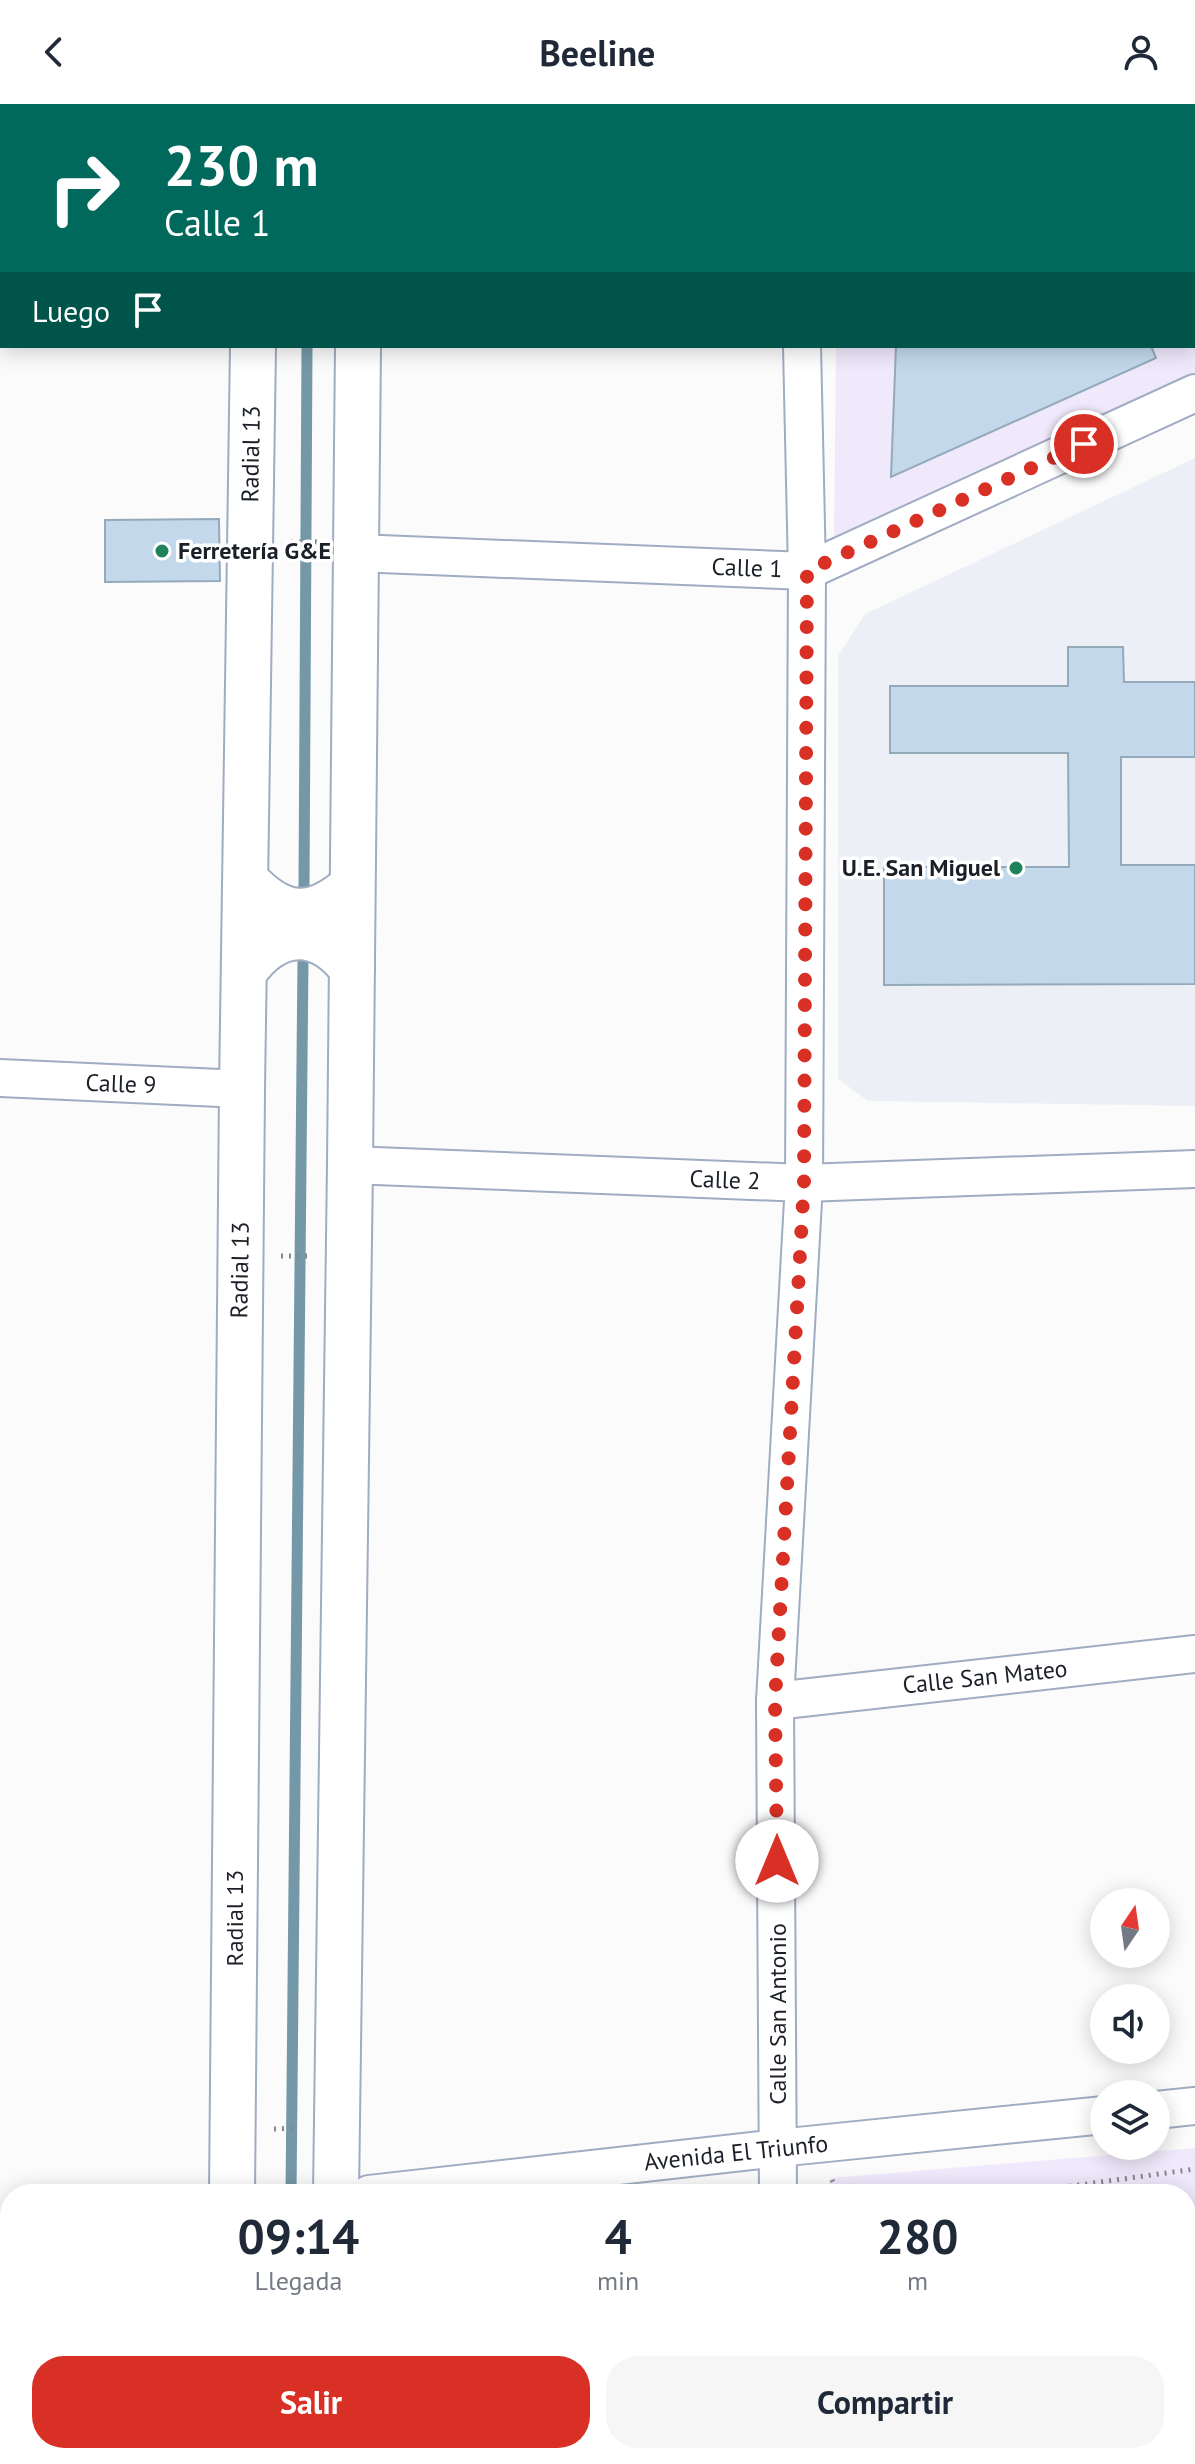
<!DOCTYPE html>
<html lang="es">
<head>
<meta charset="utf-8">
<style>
  body { margin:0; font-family:"PT Sans",sans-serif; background:#f6f6f7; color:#1f2937; height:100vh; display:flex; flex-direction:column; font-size:30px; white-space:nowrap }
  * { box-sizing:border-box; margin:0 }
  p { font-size:26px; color:#747a83 }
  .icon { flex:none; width:44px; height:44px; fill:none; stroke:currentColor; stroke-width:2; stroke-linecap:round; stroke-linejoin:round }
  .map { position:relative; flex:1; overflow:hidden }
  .details { position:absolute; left:0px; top:2080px; width:1196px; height:280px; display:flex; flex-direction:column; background:#fff; border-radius:32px 32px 0 0; box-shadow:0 4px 20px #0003 }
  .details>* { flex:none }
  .top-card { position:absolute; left:0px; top:0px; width:1196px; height:244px; box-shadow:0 4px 20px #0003; background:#00695c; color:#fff; overflow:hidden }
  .needle { width:52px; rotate:13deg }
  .controls { position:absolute; left:1090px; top:1784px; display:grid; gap:16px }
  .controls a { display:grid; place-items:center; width:80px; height:80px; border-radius:50%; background:#fff; box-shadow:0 4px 20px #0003; font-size:40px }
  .pin { position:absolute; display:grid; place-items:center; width:68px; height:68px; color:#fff; margin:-34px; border:4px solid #fff; border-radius:50%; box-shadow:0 2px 8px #0007 }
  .me { position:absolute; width:88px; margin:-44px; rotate:0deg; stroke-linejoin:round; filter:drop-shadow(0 0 6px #0008) }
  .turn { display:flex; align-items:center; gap:28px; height:168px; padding:0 32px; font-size:36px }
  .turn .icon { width:104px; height:104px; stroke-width:2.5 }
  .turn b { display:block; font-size:56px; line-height:68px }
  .then { display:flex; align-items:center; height:76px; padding:0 32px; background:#0003; gap:16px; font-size:30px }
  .eta { display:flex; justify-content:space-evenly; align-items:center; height:136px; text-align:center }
  .eta b { font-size:48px; font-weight:700; line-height:56px }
  .cta { display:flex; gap:16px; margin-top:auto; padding:16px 32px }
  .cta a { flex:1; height:92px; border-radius:32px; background:#d93025; color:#fff; font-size:32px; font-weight:700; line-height:92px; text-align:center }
  .cta a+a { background:#f6f6f7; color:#1f2937 }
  header { display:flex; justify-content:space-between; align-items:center; height:104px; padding:0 32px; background:#fff; font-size:36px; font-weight:700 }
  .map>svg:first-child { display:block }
</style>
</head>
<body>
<header><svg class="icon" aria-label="back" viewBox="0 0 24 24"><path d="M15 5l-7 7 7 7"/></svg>Beeline<svg class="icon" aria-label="person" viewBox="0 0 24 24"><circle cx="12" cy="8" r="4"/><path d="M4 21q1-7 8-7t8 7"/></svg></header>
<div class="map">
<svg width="1195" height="2360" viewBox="0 0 1195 2360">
  <rect width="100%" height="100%" fill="#fbfbfb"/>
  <!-- built -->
  <polygon fill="#ecf0f6" points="1195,354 1195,1002 868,997 838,975 838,552 865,510"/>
  <!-- green -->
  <g fill="#f0e9fc">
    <polygon points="837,0 1195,0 1195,274 834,433 836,242 1194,242 1194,2 837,2"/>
    <polygon points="1195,2044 1195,2360 816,2360 816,2350 1186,2350 1186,2090 827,2090 831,2074"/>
  </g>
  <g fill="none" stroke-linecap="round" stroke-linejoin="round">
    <!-- stream -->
    <g stroke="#7498a7" stroke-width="11">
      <polyline points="304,784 307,242"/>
      <polyline points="291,2090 303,855"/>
      <polyline points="287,2360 287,2350"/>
    </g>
  </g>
  <!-- building -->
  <g fill="#c3d9eb" stroke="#94aabb" stroke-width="2">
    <polygon points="905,0 1041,0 1042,2 905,2"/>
    <polygon points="896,242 1151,242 1156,254 891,373"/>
    <polygon points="219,415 220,477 105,478 105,416"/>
    <polygon points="1068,543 1123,543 1124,578 1195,578 1195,653 1121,653 1121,761 1195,761 1195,880 884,881 884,763 1069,763 1068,649 890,649 890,582 1068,582"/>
  </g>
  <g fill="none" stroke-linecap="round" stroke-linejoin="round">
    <!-- street casing -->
    <g stroke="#a0acc2" stroke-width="40">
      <g id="street">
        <polyline points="798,0 798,2"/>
        <polyline points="356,449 807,467 1195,289"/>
        <polyline points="0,974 242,985"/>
        <polyline points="350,1061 804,1079 1195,1065"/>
        <polyline points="775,1597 1195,1550"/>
        <polyline points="1156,2006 1195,2002"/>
        <polyline points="369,2090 778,2044 1104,2011"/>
        <polyline points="778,2090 775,1597 804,1079 807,467 802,242"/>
        <polyline points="0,2180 10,2181"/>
        <polyline points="785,2350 785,2360"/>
      </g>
    </g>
    <!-- secondary casing -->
    <g stroke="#a0acc2" stroke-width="48">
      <g id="secondary">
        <polyline points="256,2 256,0"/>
        <polyline points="360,2 360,0"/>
        <path d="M246,776C282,815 312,817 352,782"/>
        <path d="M245,867C277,823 319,822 352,865"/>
        <polyline points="232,2090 242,985 253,242"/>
        <polyline points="336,2090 350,1061 358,242"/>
        <polyline points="228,2360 229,2350"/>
        <polyline points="332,2360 332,2350"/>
      </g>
    </g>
    <!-- path -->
    <g stroke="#84878b" stroke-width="5" stroke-dasharray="2 6" stroke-linecap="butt">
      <polyline points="291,438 317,438"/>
      <polyline points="281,1152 307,1152"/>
      <polyline points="274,2025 296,2024"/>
      <polyline points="832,2076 838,2090"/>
      <polyline points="1014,2090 1195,2065"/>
      <polyline points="1186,2205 1195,2204"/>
      <polyline points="1087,2350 1098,2360"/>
      <polyline points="1129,2350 1131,2360"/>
      <polyline points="835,2360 835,2350"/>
      <polyline points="953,2360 956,2350"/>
    </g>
    <!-- street -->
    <use href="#street" stroke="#fff" stroke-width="36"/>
    <!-- secondary -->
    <use href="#secondary" stroke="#fff" stroke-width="44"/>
  </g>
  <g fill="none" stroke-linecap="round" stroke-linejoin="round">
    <!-- route -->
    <polyline stroke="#d93025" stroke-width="14" stroke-dasharray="0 25.2" points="777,1757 775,1597 804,1079 807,467 1084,340"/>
  </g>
  <!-- markers -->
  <g fill="#20825b" stroke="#fff" stroke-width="3">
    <circle cx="162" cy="447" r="8"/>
    <circle cx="1016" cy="764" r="8"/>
  </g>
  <g text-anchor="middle" stroke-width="7" stroke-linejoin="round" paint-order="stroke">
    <!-- street labels -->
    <g font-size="24" fill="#1b2028" stroke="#fff">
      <text transform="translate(251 350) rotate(-89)" y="8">Radial 13</text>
      <text transform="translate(747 464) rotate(2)" y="8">Calle 1</text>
      <text transform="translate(121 980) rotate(2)" y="8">Calle 9</text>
      <text transform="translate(725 1076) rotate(2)" y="8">Calle 2</text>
      <text transform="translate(240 1166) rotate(-89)" y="8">Radial 13</text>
      <text transform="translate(985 1573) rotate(-6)" y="8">Calle San Mateo</text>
      <text transform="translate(235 1814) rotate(-90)" y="8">Radial 13</text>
      <text transform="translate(778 1910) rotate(-90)" y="8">Calle San Antonio</text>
      <text transform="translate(736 2049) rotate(-6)" y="8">Avenida El Triunfo</text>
    </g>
    <!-- poi labels -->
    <g font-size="24" font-weight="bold" fill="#1b2028" stroke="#fff" text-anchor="start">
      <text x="178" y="455">Ferretería G&amp;E</text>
      <text x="1000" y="772" text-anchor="end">U.E. San Miguel</text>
    </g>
  </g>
</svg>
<div class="controls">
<a><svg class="needle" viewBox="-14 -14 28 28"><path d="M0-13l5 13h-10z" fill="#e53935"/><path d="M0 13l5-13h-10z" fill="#747a83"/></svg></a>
<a><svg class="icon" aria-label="sound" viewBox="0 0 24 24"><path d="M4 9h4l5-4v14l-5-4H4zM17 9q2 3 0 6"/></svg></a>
<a><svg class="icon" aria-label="layers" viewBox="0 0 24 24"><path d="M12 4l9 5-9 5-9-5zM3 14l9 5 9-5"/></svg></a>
</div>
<div class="pin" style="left:1084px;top:340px;background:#d93025"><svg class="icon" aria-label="arrive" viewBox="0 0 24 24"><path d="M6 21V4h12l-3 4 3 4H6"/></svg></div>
<svg class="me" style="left:777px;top:1757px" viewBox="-20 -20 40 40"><circle r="19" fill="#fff"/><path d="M0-13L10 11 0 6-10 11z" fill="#d93025"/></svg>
<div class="top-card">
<div class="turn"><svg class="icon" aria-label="right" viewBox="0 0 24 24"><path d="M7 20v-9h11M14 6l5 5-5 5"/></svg><div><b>230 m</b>Calle 1</div></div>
<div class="then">Luego<svg class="icon" aria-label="arrive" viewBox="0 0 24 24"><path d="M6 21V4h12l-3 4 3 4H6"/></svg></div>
</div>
<section class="details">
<div class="eta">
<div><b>09:14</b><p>Llegada</p></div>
<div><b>4</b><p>min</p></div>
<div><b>280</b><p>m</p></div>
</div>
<div class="cta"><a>Salir</a><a>Compartir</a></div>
</section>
</div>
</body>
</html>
